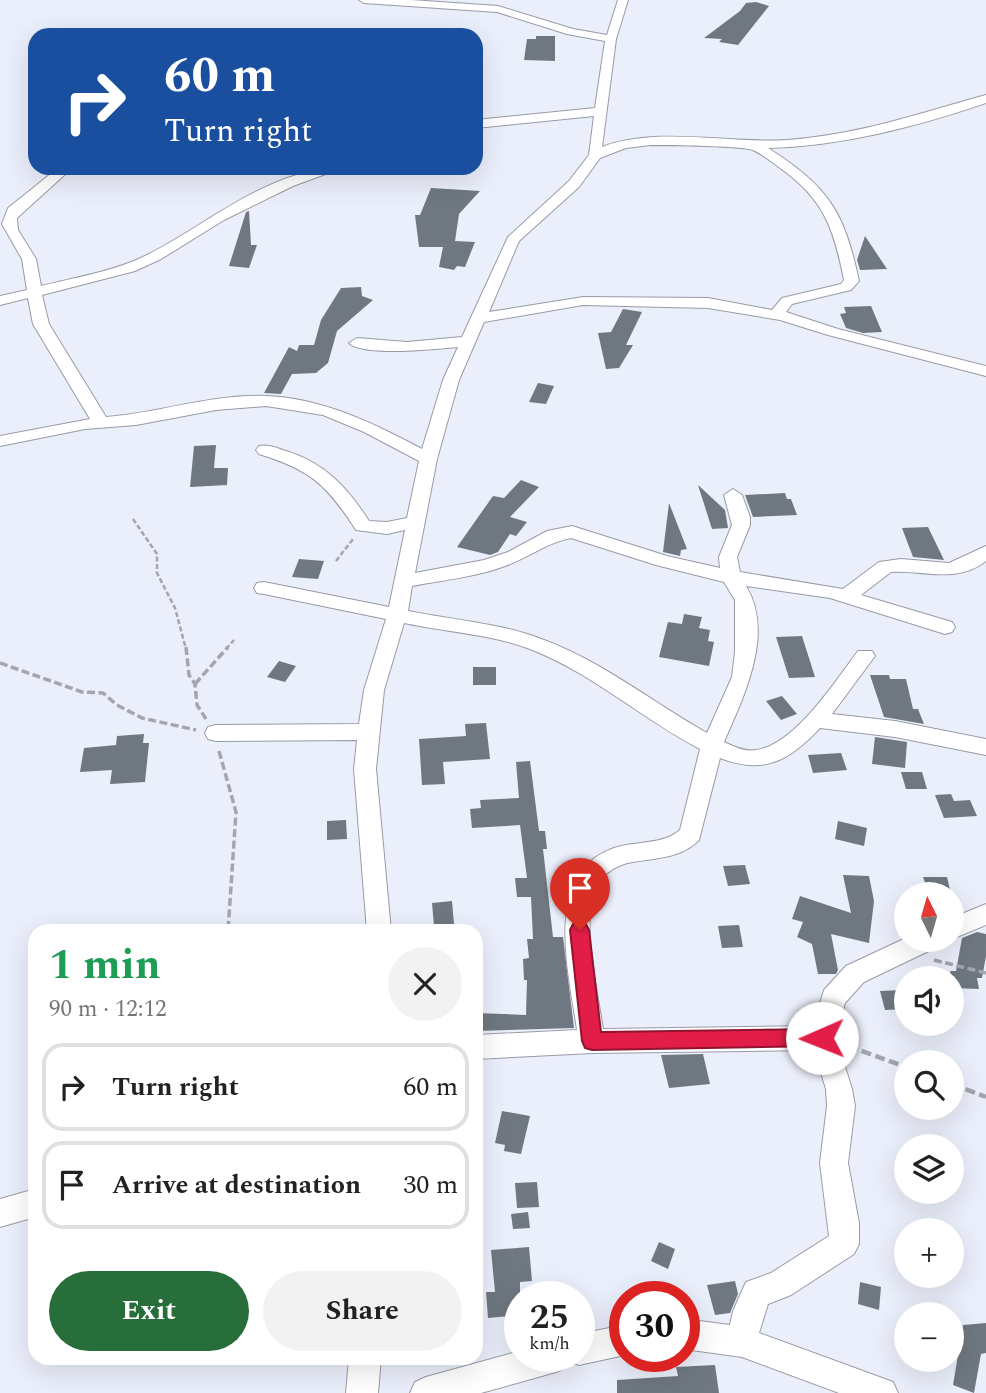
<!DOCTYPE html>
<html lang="en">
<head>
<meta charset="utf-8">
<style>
  body { margin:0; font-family:Spectral,serif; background:#f2f2f2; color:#222; height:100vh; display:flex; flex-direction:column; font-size:26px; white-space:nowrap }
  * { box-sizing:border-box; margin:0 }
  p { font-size:23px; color:#767676 }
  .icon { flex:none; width:38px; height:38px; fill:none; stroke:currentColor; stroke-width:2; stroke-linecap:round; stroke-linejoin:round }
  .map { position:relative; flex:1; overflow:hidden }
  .panel { position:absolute; left:28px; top:924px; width:455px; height:441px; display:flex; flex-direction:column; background:#fff; border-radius:21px; box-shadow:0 7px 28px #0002 }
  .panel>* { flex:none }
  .hud { position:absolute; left:28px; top:28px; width:455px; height:147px; border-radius:21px; box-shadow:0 7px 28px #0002; background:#1a4fa0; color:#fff; overflow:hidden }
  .needle { width:46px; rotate:355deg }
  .tools { position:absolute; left:894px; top:882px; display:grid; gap:14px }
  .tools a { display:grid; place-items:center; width:70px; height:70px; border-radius:50%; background:#fff; box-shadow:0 7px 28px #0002; font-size:35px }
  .speed { position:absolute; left:504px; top:1281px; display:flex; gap:14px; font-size:35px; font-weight:700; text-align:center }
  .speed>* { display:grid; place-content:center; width:91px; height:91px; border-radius:50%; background:#fff; box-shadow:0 7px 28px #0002; line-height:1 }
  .speed small { font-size:18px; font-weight:400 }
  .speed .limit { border:10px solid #d22; background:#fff; color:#111 }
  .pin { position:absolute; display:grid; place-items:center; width:60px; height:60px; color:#fff; margin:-72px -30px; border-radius:50% 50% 50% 0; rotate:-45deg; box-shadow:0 0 7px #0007 }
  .pin .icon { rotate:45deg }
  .me { position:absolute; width:77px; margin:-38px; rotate:269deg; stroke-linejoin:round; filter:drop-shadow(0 0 5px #0008) }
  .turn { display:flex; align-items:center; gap:24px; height:147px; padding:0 21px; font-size:32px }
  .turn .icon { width:91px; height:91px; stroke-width:2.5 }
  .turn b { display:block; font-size:49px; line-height:60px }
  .round { display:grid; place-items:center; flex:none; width:74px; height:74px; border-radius:37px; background:#f2f2f2 }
  .headline { display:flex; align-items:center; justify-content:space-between; height:119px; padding:0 21px }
  h1 { font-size:42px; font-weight:700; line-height:52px; color:#1e9e55 }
  .cta { display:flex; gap:14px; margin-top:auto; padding:14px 21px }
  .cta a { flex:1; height:80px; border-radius:42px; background:#276e3b; color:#fff; font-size:28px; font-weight:700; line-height:80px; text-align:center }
  .cta a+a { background:#f2f2f2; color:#222 }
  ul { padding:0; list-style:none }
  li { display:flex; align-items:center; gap:21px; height:88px; margin:0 14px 10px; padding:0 7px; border:4px solid #e0e0e0; border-radius:21px }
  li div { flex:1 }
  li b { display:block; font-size:26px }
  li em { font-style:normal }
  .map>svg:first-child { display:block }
</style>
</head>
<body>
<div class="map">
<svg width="986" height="1393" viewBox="0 0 986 1393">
  <rect width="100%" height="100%" fill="#ebeffb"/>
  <!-- building -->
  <g fill="#6f7880">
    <polygon points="756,2 769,6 738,45 719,42 722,39 704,38 740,11 746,3"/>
    <polygon points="536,36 555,36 555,61 524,60 527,39 536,39"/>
    <polygon points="431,188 480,191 459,214 455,241 475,242 465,267 457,266 454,270 439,267 443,247 419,247 415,215 420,215"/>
    <polygon points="249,211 251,245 257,245 249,268 229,266 246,212"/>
    <polygon points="865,236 887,269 860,270 857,260"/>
    <polygon points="361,287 362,296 373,300 337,331 328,363 316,373 292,374 281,394 264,393 289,347 297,351 299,345 314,345 321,320 341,288"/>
    <polygon points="871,306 882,332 863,333 846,328 840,314 846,313 844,307"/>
    <polygon points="623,309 642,312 626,345 633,345 619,368 606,369 598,333 611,332"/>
    <polygon points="538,383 554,386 546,404 529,402"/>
    <polygon points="216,445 214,468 228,468 227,485 190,487 194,446"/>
    <polygon points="521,480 539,487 510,517 527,522 516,536 510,534 498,552 490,555 457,547 493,496 504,498"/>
    <polygon points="698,485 725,510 728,528 712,529"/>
    <polygon points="785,493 787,499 791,499 797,515 753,517 745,495"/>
    <polygon points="669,503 687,549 681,550 680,556 663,552"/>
    <polygon points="928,527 944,560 913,557 902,528"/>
    <polygon points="299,559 324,561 318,579 292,577"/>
    <polygon points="684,614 702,617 699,628 710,630 708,641 714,642 709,666 659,657 668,622 682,624"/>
    <polygon points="802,636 815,677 789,678 776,637"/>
    <polygon points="279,661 296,666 285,682 267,677"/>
    <rect x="473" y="667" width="23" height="18"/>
    <polygon points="870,675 889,675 890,679 906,679 913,709 918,709 924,724 884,717"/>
    <polygon points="782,696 797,714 781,720 766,701"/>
    <polygon points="486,723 490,759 443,762 445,784 422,785 419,739 466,736 465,724"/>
    <polygon points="144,734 143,743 149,743 145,782 110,784 112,770 80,772 84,748 116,745 117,736"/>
    <polygon points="875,737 907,742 905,768 872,764"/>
    <polygon points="841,753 847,770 813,773 808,755"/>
    <polygon points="530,761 539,831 545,831 547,849 543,849 553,937 563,937 574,1028 476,1031 476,1013 526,1015 527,980 524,980 523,959 529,958 527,939 533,939 531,897 517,897 515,878 527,878 520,825 472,828 470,809 481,808 480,800 519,798 516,762"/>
    <polygon points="901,772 922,772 927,789 906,789"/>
    <polygon points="951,794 954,801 970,800 977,816 944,818 935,795"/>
    <polygon points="346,820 347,839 327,840 327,821"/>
    <polygon points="838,821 867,828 864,846 835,839"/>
    <polygon points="745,865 750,884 728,886 723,866"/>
    <polygon points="843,875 869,876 874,901 869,943 831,934 838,970 836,974 818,974 812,944 797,937 803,922 792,919 800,896 851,913"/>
    <polygon points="923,877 947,877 951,894 929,894"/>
    <polygon points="452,901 454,924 434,926 432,903"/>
    <polygon points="739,925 743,947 722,948 718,926"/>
    <polygon points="977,932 986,934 986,956 982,978 977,978 979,989 954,988 950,971 956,971 962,938"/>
    <polygon points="903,990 906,1009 885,1010 880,991"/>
    <polygon points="703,1054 710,1084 669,1088 661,1055"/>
    <polygon points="502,1111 530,1116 521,1154 504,1151 505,1145 495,1143"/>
    <polygon points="537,1182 539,1207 517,1208 515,1183"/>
    <polygon points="528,1212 530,1228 513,1229 511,1214"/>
    <polygon points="659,1242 675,1249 668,1269 651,1261"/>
    <polygon points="529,1247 532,1281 520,1282 520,1315 488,1318 486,1292 495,1292 491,1250"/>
    <polygon points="735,1281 738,1294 730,1313 715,1315 707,1285"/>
    <polygon points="860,1282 881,1287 879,1310 858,1304"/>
    <polygon points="986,1323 986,1353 981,1354 974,1393 953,1385 963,1325"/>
    <polygon points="715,1365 719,1393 617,1393 617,1380 678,1376 676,1367"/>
  </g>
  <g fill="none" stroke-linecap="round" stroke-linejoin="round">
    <!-- minor casing -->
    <g stroke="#989ba6" stroke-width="2">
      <g id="minor">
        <path d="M359,0H411L498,6L573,29L607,35L618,0H628L616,39L602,147C658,126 728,144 788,140C862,134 916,114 986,95V103C915,127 843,146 768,148C829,187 844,211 859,281L851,290L792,304L786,312L838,329L986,366V376L828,335L780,320L708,308L583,305L484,322L459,380L437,459L415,573L484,560L508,552L547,531L572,526L667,556L720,568L719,557L732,525L724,495L733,489L742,495L750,517V525L737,557L740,572L843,589L879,562L901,559L949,563L986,546V561C956,584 925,570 891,572L861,595L952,622L955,627L952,632L945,634L830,598L746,586C775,633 744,696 724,742C734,747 746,752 756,750C794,746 837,679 858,651H872L875,656L832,714L895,721L986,739V755L895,737L820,728C789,761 764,775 720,758L699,840C682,858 656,858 633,862C618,864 601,874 595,889C581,919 598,996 603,1029L813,1026L824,990L846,966L906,938L940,940L937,947L864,982L845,1003L836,1038L852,1089L855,1106L848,1163L859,1223V1244L854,1254L791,1295L768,1304L759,1333L893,1382L898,1393H839L742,1357L684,1349V1319L730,1325L733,1311L746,1282L771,1273L829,1236L820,1163L827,1106L826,1089L814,1050L592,1053L476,1059V1035L577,1030C569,973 542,873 614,848C635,841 663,845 680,830L700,749C642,719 592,673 530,649C490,634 446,632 404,623L384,690L376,769L391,931H367L354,769L357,740L216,741L208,739L205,733L208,727L216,725L359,724L364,690L386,619L264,594L257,593L254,588L257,583L264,582L389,607L405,530L387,534L356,530C327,485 311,470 259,454L256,450L259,446C268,444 277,448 286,451C325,463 347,487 369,521L387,522L407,518L419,461L364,432L323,415L266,406L216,410L136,425L85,429L0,446V436L90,419L33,324L28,298L0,305V296L27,290L22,259L2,224L8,208L58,168H72L17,218L18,230L36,259L41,286C77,277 116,271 149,254C210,223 270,168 342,168L293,186L224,220L161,259L135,271L42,295L49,324L106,417C159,413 212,394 266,396C322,398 373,423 422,449L443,380L458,347C436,349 364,357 349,343L357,338L407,342L462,337L508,237L569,181L589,155L594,116L476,128V120L595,108L605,41L567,34L497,12L364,3ZM651,145C666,145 743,146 753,150C762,154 772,162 780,168C824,199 834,229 844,280L841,284L782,298L772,310L708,298L583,297L489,312L519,241L579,187L600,158L626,148ZM571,538L656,565L724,582L735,600V652L732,677L707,733C652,702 603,662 544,640C501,623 453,620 408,611L412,586C443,580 476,577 505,566C528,558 548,542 571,538Z"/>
        <polygon points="986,904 986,925 952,939 952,918"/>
        <polygon points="35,1189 35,1217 0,1227 0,1199"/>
        <polygon points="625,1325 625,1355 579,1365 569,1361 567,1367 556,1372 481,1393 410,1393 415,1382 426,1377 520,1351 520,1356 579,1356 579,1334"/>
        <polygon points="349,1358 381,1358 378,1393 346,1393"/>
      </g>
    </g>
    <!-- path-far2 -->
    <g stroke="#a3a6af" stroke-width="2.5" stroke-dasharray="5 2.5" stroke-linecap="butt">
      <polyline points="133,519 157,554 157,573 175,608 186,649"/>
      <polyline points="336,561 353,539"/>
      <polyline points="226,649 234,640"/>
    </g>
    <!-- path-far1 -->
    <g stroke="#a3a6af" stroke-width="3.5" stroke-dasharray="8 3.5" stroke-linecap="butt">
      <polyline points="186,647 189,675 195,684 197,705 206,719"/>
      <polyline points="0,663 82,692 103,693 117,705 142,718 196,730"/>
      <polyline points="195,684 228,647"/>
      <polyline points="219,751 236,812 228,931"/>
      <polyline points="934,960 986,973"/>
    </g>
    <!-- path -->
    <g stroke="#a3a6af" stroke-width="4.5" stroke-dasharray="10 4.5" stroke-linecap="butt">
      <polyline points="848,1046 906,1067"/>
      <polyline points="952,1084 986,1097"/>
    </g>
    <!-- minor -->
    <use href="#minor" fill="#fff" fill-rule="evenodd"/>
  </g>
  <!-- route -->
  <polygon fill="#e11d48" stroke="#92132f" stroke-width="2" points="580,922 586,924 589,930 601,1032 822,1029 830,1031 832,1038 830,1044 822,1046 592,1050 585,1048 582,1041 570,930 573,924"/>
</svg>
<div class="tools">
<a><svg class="needle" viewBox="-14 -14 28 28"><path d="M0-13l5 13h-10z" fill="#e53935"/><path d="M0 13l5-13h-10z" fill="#767676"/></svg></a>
<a><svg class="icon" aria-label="sound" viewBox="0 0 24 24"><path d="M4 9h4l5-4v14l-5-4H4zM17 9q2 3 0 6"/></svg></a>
<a><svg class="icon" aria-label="search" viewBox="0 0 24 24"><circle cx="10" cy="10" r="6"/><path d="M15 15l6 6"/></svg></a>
<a><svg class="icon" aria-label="layers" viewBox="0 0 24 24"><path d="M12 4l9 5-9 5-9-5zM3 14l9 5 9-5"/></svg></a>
<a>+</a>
<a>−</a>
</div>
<div class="speed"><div>25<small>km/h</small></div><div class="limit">30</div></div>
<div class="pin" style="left:580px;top:930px;background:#d93025"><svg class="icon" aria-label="arrive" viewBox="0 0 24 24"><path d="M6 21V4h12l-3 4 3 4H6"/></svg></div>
<svg class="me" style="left:822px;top:1038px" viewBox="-20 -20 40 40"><circle r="19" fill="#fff"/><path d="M0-13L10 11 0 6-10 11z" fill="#e11d48"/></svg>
<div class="hud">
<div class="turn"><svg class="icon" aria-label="right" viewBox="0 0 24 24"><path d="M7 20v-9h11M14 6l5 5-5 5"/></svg><div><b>60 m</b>Turn right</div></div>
</div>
<section class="panel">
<div class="headline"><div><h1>1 min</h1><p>90 m · 12:12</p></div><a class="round"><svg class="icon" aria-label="close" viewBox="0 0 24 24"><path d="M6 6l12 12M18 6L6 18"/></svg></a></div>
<ul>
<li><svg class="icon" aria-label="right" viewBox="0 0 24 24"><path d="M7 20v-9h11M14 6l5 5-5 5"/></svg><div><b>Turn right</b></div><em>60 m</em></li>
<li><svg class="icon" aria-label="arrive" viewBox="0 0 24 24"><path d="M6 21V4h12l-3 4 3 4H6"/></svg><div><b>Arrive at destination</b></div><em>30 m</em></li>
</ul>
<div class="cta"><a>Exit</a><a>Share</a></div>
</section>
</div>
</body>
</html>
